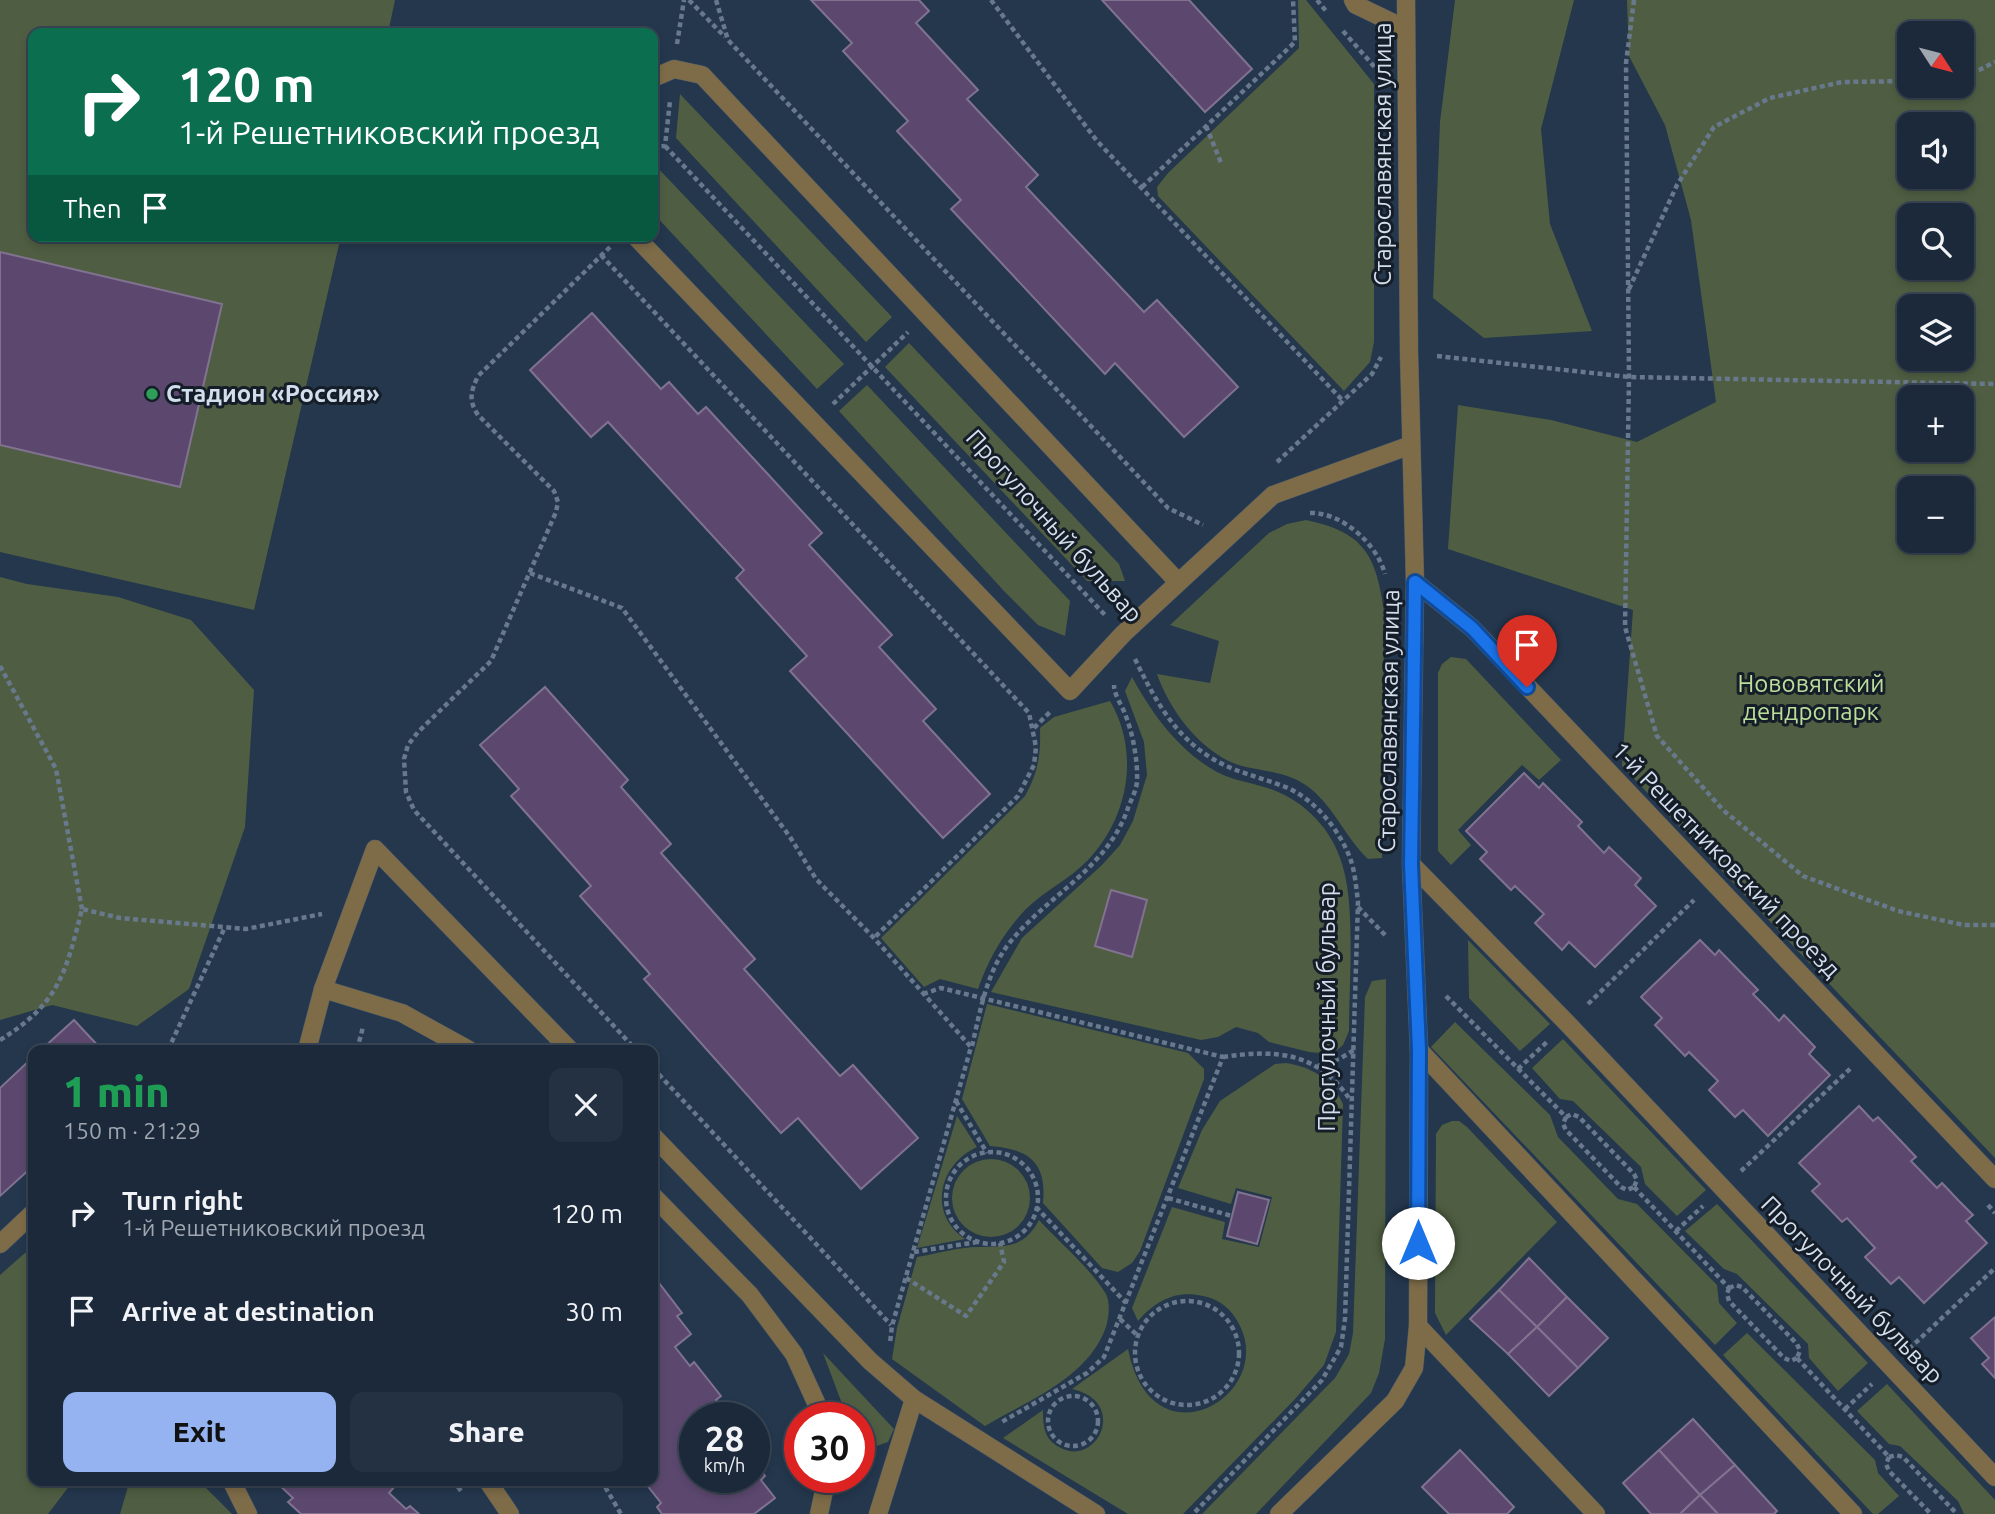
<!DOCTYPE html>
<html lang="en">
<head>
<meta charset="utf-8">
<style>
  body { margin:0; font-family:Ubuntu,sans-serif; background:#243142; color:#f1f3f6; height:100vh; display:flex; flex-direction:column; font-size:26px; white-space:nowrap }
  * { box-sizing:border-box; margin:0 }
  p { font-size:23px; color:#a0a6af }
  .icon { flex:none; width:38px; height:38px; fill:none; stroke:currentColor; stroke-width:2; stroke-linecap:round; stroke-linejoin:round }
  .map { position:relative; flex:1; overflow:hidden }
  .side { position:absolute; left:28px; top:1045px; width:630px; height:441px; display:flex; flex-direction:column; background:#1b293a; border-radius:14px; box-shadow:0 4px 10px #0003,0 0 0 2px #394554 }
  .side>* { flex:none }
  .top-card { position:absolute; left:28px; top:28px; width:630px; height:214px; border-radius:14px; box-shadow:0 4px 10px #0003,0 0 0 2px #394554; background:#0b6e4f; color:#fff; overflow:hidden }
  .needle { width:46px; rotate:126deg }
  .tools { position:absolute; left:1897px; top:21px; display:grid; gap:14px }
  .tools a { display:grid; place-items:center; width:77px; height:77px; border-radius:14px; background:#1b293a; box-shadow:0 4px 10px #0003,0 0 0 2px #394554; font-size:35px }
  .speed { position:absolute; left:679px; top:1402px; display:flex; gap:14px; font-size:35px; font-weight:700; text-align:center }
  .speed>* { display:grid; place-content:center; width:91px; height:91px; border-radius:50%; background:#1b293a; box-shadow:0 4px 10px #0003,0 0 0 2px #394554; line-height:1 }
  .speed small { font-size:18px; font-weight:400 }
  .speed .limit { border:10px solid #d22; background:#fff; color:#111 }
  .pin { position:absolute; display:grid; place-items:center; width:60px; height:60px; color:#fff; margin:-72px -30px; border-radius:50% 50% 50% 0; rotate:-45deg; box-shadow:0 0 7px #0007 }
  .pin .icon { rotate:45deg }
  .me { position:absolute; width:77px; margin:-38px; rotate:0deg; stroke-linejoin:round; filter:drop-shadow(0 0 5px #0008) }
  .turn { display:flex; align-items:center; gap:24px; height:147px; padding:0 35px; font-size:32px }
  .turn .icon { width:91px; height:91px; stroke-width:2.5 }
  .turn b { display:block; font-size:49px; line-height:60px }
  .then { display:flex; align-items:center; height:66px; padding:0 35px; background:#0003; gap:14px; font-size:26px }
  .round { display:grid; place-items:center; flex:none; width:74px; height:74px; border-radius:14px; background:#243142 }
  .summary { display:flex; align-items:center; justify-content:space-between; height:119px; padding:0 35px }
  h1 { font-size:42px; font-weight:800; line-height:52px; color:#1e9e55 }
  .action { display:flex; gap:14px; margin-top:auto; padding:14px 35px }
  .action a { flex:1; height:80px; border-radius:14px; background:#95b2f1; color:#111; font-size:28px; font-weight:800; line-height:80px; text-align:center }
  .action a+a { background:#243142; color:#f1f3f6 }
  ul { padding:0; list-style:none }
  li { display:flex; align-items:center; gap:21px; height:98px; padding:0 35px }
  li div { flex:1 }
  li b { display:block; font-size:26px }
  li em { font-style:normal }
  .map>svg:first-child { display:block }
</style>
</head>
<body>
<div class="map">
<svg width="1995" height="1514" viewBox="0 0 1995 1514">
  <rect width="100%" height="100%" fill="#24374d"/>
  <!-- green -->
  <g fill="#4f5e42" fill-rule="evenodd">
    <polygon points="0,0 395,0 388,33 33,33 33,236 341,236 254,610 0,552"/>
    <polygon points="1298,0 1306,0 1374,84 1374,342 1370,362 1344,391 1158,196 1157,187 1168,173 1299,48"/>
    <polygon points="1455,0 1574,0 1541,129 1550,224 1592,331 1484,338 1433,298 1440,122"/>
    <path d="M1627,0H1995V1158L1622,766L1633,610L1448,549L1458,405L1551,420L1637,442L1716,402L1691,220L1665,125L1629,56ZM1909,33H1962V86H1909ZM1909,124H1962V177H1909ZM1909,215H1962V268H1909ZM1909,306H1962V359H1909ZM1909,397H1962V450H1909ZM1909,488H1962V541H1909Z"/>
    <polygon points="680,94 892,317 866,342 676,138"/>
    <polygon points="655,165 844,364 817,389 653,213"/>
    <polygon points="909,343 1119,564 1125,581 1087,581 885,367"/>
    <polygon points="867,385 1070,601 1065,636 1038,625 1004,591 839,411"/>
    <path d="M1306,520C1364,532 1376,555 1384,611L1382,858L1368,859C1346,838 1335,809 1311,789C1291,773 1270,772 1246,767C1205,758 1170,712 1157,674L1210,683L1219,641L1170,625L1269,533L1287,524Z"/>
    <polygon points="0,577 27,584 118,597 191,620 254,690 245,827 189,989 137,1026 52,1005 0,1020"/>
    <polygon points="1451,657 1466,659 1561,760 1539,780 1522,765 1458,830 1471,845 1451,865 1438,851 1438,673 1442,664"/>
    <path d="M1132,677C1152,714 1179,751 1217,772C1235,782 1258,783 1278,792C1311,806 1336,836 1344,871C1355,912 1349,987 1349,1031L1343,1045L1332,1054L1309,1052L1269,1042L1258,1033L1236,1027L1218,1037L1201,1040L991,992L1022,938L1102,865L1120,845L1133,821L1147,775L1144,742L1125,691Z"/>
    <path d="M1110,701C1140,752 1129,817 1088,860C1070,879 1044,891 1025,910C1004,932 988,960 978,989L940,979L924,987L881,938L1025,796C1038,773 1041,754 1040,728L1054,717Z"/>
    <polygon points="1468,940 1550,1024 1520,1051 1469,998"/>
    <polygon points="1386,979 1385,1339 1379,1373 1371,1393 1256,1514 1202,1514 1335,1378 1349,1354 1353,1333 1365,997 1372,981"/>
    <path d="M987,1004L1188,1053L1204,1069V1079L1140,1251L1132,1263L1118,1272L1102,1268L1043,1203C1047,1162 1029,1149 990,1146L962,1099Z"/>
    <polygon points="1455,1022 1550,1115 1558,1137 1618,1199 1637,1204 1717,1285 1719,1303 1737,1323 1715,1345 1431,1047"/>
    <polygon points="1563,1039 1706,1190 1677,1216 1645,1184 1641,1167 1573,1101 1560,1099 1532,1068"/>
    <path d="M1286,1063C1312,1067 1332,1079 1343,1104L1336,1332L1324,1365L1295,1399L1183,1514H1128L1003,1438L1043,1410C1043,1426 1044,1439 1059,1447C1096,1469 1130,1402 1072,1389L1128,1349C1152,1469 1277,1395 1239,1324C1232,1310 1220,1299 1203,1296C1175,1290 1156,1301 1138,1321L1132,1308L1172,1207L1225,1222L1222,1239L1259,1247L1272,1197L1236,1188L1231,1204L1178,1188L1202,1130L1220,1101L1275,1064Z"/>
    <path d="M957,1116L977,1147C938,1165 928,1214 965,1239L917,1248Z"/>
    <polygon points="1452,1121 1459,1121 1467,1127 1557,1222 1446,1335 1435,1313 1436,1134 1442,1125"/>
    <circle cx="991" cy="1198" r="39"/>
    <polygon points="1717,1204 1868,1363 1838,1391 1809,1358 1808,1344 1737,1274 1724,1269 1685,1231"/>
    <path d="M1039,1220C1060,1243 1087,1265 1104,1291C1111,1300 1109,1316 1106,1327C1088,1378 1029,1400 985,1426L892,1359L897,1328L917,1257C936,1254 958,1247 978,1247C1005,1246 1024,1249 1039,1220Z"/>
    <polygon points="33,1246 33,1480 73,1481 48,1514 0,1514 0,1275"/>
    <polygon points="1747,1333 1875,1460 1878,1473 1899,1496 1878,1514 1873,1514 1723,1355"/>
    <polygon points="823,1353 894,1429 888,1442 871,1448 859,1440 859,1418 847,1417"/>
    <polygon points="1887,1384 1995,1500 1995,1514 1964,1514 1958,1501 1900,1446 1889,1444 1857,1411"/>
    <polygon points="130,1480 199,1481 232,1514 120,1514"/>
  </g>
  <!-- building -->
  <g fill="#5c486f" stroke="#817390" stroke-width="2">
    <polygon points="811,0 919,0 929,11 916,23 978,90 967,99 1038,175 1026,187 1144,312 1157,300 1238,387 1184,437 1115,363 1105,374 951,209 961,200 897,131 908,121 843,51 852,43"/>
    <polygon points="1102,0 1189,0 1252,69 1205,112"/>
    <polygon points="0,252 222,304 180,487 0,445"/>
    <polygon points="592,313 661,389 669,382 698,414 706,407 822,533 809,545 892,635 879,647 936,709 923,721 990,794 943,838 790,671 807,656 736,578 744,570 608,422 591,437 530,370"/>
    <polygon points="545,687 628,780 621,787 671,844 661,853 755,959 744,969 840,1076 853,1065 918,1138 861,1189 798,1118 781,1133 644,979 650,974 580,896 591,886 511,796 519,789 480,745"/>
    <polygon points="1524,773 1539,788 1543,783 1582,822 1578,826 1604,853 1609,847 1641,878 1635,885 1656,906 1595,967 1569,942 1562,950 1535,923 1544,914 1515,886 1511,890 1480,859 1487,852 1466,831"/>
    <polygon points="1111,890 1147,900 1132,957 1095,946"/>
    <polygon points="1700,940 1715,955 1719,950 1758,990 1753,994 1765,1006 1779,1021 1784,1015 1815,1047 1809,1054 1830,1075 1768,1136 1743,1110 1735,1117 1709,1090 1718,1081 1689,1052 1685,1056 1655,1025 1662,1018 1641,997"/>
    <polygon points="74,1020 102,1050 41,1050"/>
    <polygon points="33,1057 33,1166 0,1196 0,1088"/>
    <polygon points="1859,1106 1873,1121 1878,1117 1899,1139 1916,1157 1911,1161 1937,1188 1942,1183 1959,1201 1973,1215 1966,1221 1987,1243 1924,1303 1899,1277 1891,1284 1865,1257 1875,1248 1847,1218 1842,1222 1812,1191 1820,1184 1799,1163"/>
    <polygon points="1238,1192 1269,1200 1257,1244 1227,1236"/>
    <polygon points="1529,1258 1567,1297 1537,1327 1499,1290"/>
    <polygon points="656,1279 682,1313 677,1316 691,1334 675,1347 690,1366 694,1362 721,1396 716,1400 730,1418 695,1418 695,1477 754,1477 754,1462 765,1476 761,1480 775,1498 754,1514 662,1514 657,1507 661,1503 646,1484 657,1475 653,1470 653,1281"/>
    <polygon points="1499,1290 1537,1327 1508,1354 1470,1319"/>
    <polygon points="1567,1297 1608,1338 1578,1368 1537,1327"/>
    <polygon points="1995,1317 1995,1378 1982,1364 1989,1358 1971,1338"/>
    <polygon points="1537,1327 1578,1368 1549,1396 1508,1354"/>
    <polygon points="1693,1419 1735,1465 1700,1495 1659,1450"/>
    <polygon points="1460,1450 1514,1507 1507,1514 1449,1514 1422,1487"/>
    <polygon points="1659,1450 1700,1495 1680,1514 1651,1514 1623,1483"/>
    <polygon points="1735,1465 1777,1511 1774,1514 1718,1514 1700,1495"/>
    <polygon points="400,1480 389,1493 406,1509 410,1506 419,1514 301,1514 288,1502 293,1498 275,1481"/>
    <polygon points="1700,1495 1718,1514 1680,1514"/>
  </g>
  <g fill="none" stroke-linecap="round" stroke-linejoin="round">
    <!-- minor casing -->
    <g stroke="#44556a" stroke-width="19">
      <g id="minor">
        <polyline points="1353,0 1356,5 1406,29"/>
        <polyline points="653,78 674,69 702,75 1178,582"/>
        <polyline points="635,236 1070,691 1123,634 1273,495 1411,445"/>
        <polyline points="1415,582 1472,628 1995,1179"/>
        <polyline points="1411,864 1567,1023 1995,1477"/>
        <polyline points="323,989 402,1013 469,1050"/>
        <polyline points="307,1050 323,989 375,849 570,1050"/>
        <polyline points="1419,1050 1853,1514"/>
        <polyline points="653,1136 870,1361 914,1399 1096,1514"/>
        <polyline points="653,1196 750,1295 794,1354 823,1418"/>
        <polyline points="0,1244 33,1213"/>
        <polyline points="1418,1326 1596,1514"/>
        <polyline points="231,1480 248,1514"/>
        <polyline points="487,1480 510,1514"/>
        <polyline points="819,1514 827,1477"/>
        <polyline points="878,1514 914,1399"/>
        <polyline points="1279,1514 1395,1401 1414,1368 1418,1326 1419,1050 1411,864 1415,582 1409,353 1406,0"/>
      </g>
    </g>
    <!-- path -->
    <g stroke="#69798d" stroke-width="4.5" stroke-dasharray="5 3.5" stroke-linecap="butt">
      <polyline points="689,0 725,37"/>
      <polyline points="716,0 728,40 1168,508 1203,525"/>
      <polyline points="991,0 1097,141 1344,402"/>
      <polyline points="1317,0 1326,11"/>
      <polyline points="1634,0 1626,63 1629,377 1625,627 1657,736 1723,810 1803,876 1898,911 1964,925 1995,925"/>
      <polyline points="1343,31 1379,72"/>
      <polyline points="677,44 684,0"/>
      <polyline points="1962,73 1979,70 1995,62"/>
      <polyline points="1206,126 1222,165"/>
      <polyline points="665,146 1105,615"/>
      <polyline points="653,147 665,146 670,101"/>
      <polyline points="1142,187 1295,42 1293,0"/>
      <path d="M610,247L478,376C471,391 468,400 478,415L554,491L558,502L556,512L491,661L418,732L408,745L404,759L406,792L414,810L636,1050"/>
      <polyline points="601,255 1029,713 1036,747 1034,765 1018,796 874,938"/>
      <polyline points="1629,289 1677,185 1714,127 1770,98 1842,82 1909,81"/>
      <polyline points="1437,356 1629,377 1995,384"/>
      <polyline points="833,404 908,332"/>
      <polyline points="1277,462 1372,374 1381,357"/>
      <path d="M1310,513C1342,512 1377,544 1385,574"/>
      <polyline points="530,573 622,608 790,837 816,879 874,938 971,1047 892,1326 890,1343"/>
      <path d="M1135,659C1154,698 1174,736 1213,759C1235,772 1259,777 1283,786C1313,797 1339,829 1350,858C1355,871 1356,887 1358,901L1345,1319L1341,1347L1322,1380L1193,1514"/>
      <polyline points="0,666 56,769 82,909"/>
      <polyline points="1034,728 1051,711"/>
      <polyline points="1358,907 1386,936"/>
      <polyline points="923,994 941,988 1223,1057 1104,1357 1087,1373 1000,1423"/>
      <polyline points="1446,996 1566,1117"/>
      <polyline points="1588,1004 1694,900"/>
      <path d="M0,1040C59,1004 66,972 82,909L120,918L246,929L322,914"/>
      <path d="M972,1046C980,1012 986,975 1007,946C1045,896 1107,870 1128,808C1131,800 1136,791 1137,782C1138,762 1133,733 1125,714C1122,705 1114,695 1114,685"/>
      <polyline points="168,1050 225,927"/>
      <polyline points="357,1050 363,1027"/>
      <path d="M1223,1057C1277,1049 1318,1052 1351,1101"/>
      <polyline points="1318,1066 1341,1058 1354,1050"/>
      <polyline points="653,1068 891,1325"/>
      <polyline points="1518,1069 1548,1041"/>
      <polyline points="956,1101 987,1153"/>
      <polyline points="1566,1117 1572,1114 1579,1117 1634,1174 1637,1180 1634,1187"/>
      <polyline points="1566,1117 1563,1124 1566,1130 1621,1187 1627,1190 1634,1187"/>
      <circle cx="992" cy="1198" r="46"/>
      <polyline points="1741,1171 1852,1067"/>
      <polyline points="1634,1187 1729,1288"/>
      <polyline points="1168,1198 1232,1216"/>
      <polyline points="1988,1205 1995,1213"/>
      <polyline points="1036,1207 1126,1303"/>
      <polyline points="1676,1231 1703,1206"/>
      <polyline points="914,1252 977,1242"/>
      <polyline points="906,1278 966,1316 1004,1262 1000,1243"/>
      <polyline points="1729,1288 1736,1285 1742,1287 1797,1344 1800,1351 1797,1358"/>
      <polyline points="1729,1288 1727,1294 1729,1301 1784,1358 1791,1361 1797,1358"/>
      <circle cx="1187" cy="1353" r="52"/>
      <polyline points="1120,1319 1138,1336"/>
      <polyline points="1909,1349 1995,1268"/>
      <polyline points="1797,1358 1889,1457"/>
      <circle cx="1073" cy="1421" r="25"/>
      <polyline points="1845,1409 1872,1384"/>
      <polyline points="1889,1457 1896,1455 1903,1457 1957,1514"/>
      <polyline points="1889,1457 1886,1464 1889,1471 1931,1514"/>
      <polyline points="453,1480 461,1491"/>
      <polyline points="601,1480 621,1514"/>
    </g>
    <!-- minor -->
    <use href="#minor" stroke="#7e6c48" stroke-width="18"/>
  </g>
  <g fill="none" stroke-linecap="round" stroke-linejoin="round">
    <!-- route casing -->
    <g stroke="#114b97" stroke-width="18">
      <polyline id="route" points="1418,1243 1419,1050 1411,864 1415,582 1472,628 1527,687"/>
    </g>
    <!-- route -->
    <use href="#route" stroke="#1a73e8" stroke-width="12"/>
  </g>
  <!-- markers -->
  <circle fill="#2e9e5b" stroke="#151e28" stroke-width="2.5" cx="152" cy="394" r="7"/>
  <g text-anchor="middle" stroke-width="6" stroke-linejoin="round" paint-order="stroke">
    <!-- street labels -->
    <g font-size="24" fill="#d3deed" stroke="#151e28">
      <text transform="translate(1383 154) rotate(-90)" y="8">Старославянская улица</text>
      <text transform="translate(1054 526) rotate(48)" y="8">Прогулочный бульвар</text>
      <text transform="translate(1389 721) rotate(-89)" y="8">Старославянская улица</text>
      <text transform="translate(1726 860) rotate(46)" y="8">1-й Решетниковский проезд</text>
      <text transform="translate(1327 1007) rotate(-90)" y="8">Прогулочный бульвар</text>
      <text transform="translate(1852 1290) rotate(46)" y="8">Прогулочный бульвар</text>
    </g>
    <!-- poi labels -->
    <g font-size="24" font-weight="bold" fill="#d3deed" stroke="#151e28" text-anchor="start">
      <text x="166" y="402">Стадион «Россия»</text>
    </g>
    <!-- park labels -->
    <g font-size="24" fill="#bbde9b" stroke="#151e28">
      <text x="1811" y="692">Нововятский<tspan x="1811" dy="28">дендропарк</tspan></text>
    </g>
  </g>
</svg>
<div class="tools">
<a><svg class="needle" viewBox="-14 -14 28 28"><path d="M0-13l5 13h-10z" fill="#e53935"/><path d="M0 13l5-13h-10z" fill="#a0a6af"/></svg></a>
<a><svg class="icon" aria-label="sound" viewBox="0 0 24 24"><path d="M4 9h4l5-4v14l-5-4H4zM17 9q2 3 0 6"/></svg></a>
<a><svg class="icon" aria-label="search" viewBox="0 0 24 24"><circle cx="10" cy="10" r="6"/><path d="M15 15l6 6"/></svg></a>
<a><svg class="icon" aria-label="layers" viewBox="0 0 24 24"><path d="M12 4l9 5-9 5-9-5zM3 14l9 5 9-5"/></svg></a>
<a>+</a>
<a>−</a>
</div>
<div class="speed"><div>28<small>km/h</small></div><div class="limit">30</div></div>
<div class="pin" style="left:1527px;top:687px;background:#d93025"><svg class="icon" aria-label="arrive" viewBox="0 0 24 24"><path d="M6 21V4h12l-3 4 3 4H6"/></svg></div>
<svg class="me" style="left:1418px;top:1243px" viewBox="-20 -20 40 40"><circle r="19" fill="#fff"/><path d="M0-13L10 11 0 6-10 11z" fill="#1a73e8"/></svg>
<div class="top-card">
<div class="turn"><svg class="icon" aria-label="right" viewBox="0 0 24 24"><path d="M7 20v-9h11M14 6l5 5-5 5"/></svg><div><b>120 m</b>1-й Решетниковский проезд</div></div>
<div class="then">Then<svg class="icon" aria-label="arrive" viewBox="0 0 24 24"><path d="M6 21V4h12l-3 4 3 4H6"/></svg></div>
</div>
<section class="side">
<div class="summary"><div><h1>1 min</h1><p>150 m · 21:29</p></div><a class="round"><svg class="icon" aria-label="close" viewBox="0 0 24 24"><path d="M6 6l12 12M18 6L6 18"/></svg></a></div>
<ul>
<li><svg class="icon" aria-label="right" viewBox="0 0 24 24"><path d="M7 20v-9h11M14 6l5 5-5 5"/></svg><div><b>Turn right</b><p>1-й Решетниковский проезд</p></div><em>120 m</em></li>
<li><svg class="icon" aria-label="arrive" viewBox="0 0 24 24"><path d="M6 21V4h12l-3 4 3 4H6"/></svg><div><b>Arrive at destination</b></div><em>30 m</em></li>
</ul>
<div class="action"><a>Exit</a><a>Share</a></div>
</section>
</div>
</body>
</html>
